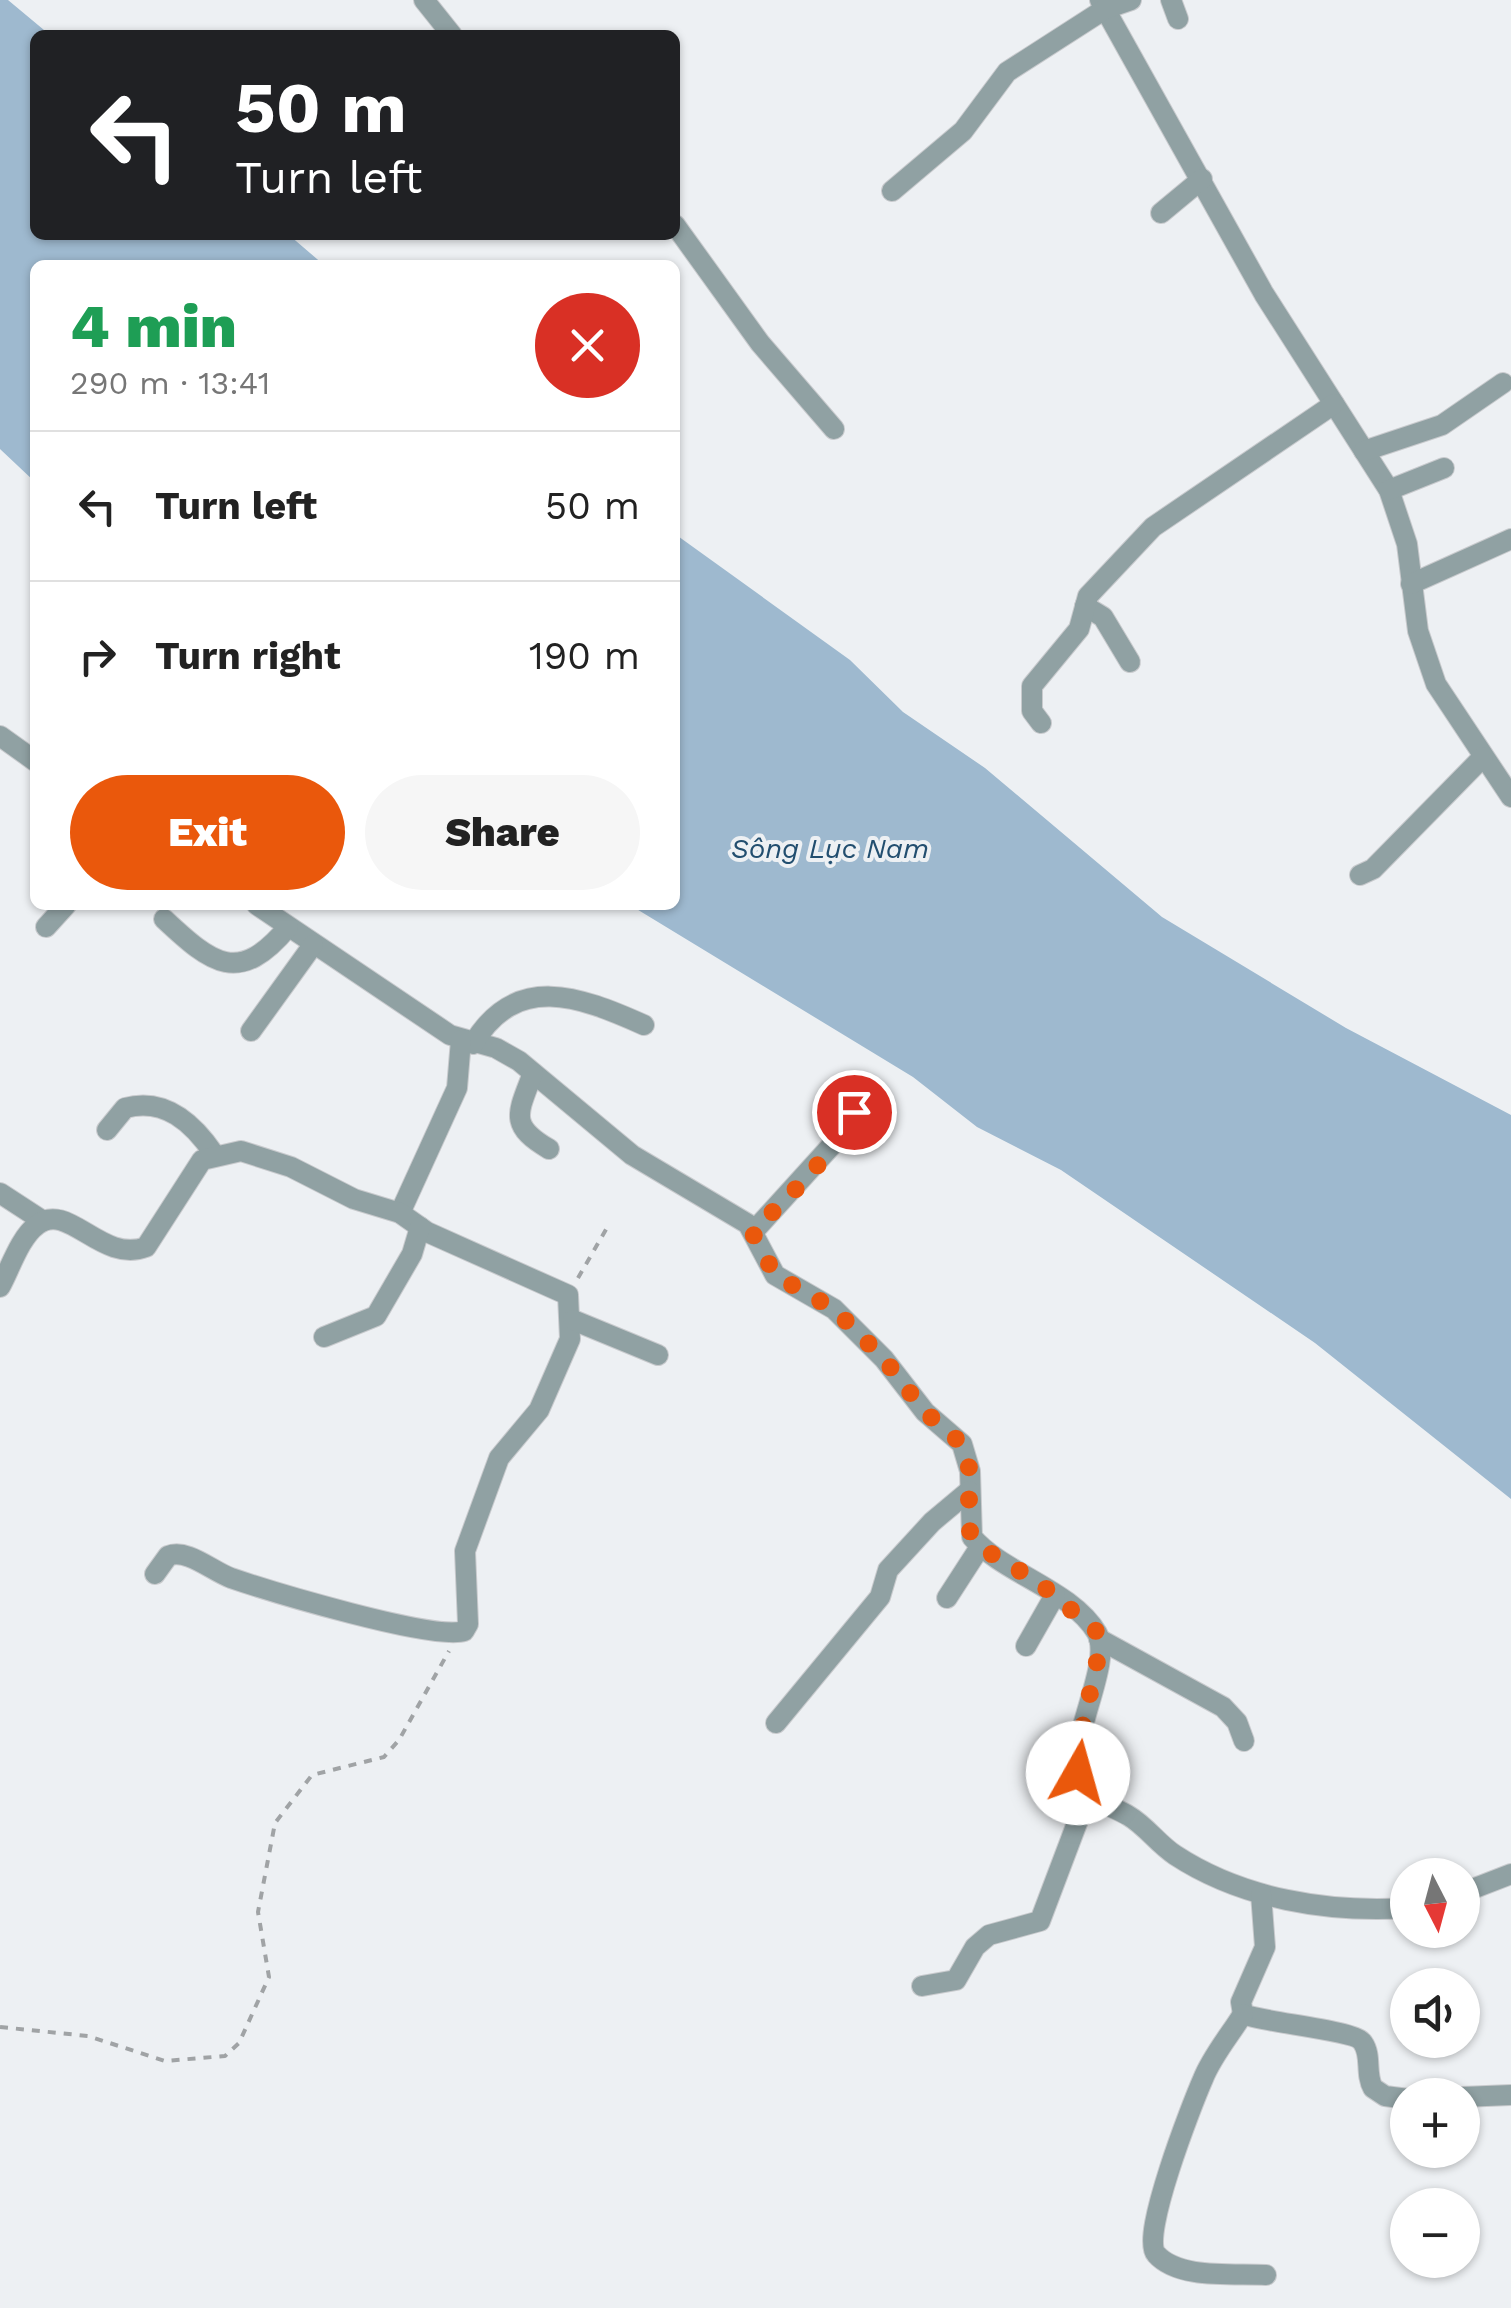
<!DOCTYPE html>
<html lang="en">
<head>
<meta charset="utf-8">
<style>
  body { margin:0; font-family:"Work Sans",sans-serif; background:#f6f6f6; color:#222; height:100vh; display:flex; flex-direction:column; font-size:38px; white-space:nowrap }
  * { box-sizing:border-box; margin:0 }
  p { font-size:32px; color:#767676 }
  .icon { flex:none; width:55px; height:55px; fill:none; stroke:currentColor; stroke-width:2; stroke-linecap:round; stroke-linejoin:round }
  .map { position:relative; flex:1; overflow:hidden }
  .side { position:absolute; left:30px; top:260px; width:650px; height:650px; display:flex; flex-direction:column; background:#fff; border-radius:15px; box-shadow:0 2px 8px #0004 }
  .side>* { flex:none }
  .guide { position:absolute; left:30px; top:30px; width:650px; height:210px; border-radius:15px; box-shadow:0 2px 8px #0004; background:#202124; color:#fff; overflow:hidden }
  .needle { width:65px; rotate:174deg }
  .tools { position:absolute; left:1390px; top:1858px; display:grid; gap:20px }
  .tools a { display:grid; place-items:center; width:90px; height:90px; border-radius:50%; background:#fff; box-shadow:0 2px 8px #0004; font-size:50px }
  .pin { position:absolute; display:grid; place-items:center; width:85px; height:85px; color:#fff; margin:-42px; border:5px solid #fff; border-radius:50%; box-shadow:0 2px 10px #0007 }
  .me { position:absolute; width:110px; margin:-55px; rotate:7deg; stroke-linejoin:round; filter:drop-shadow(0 0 8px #0008) }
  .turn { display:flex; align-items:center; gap:35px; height:210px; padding:0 40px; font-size:45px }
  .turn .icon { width:130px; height:130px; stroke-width:2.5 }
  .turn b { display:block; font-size:70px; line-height:85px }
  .round { display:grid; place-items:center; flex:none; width:105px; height:105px; border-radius:52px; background:#f6f6f6 }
  .summary { display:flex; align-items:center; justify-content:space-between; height:170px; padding:0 40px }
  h1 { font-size:60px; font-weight:800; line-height:75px; color:#1e9e55 }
  .action { display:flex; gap:20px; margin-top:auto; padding:20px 40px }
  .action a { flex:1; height:115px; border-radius:60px; background:#ea580c; color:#fff; font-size:40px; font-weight:800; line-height:115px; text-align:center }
  .action a+a { background:#f6f6f6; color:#222 }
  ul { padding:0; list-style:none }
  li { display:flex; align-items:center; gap:30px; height:150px; padding:0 40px; border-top:2px solid #e0e0e0 }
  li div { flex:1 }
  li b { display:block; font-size:38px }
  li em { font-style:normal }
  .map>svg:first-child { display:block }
</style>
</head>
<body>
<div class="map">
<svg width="1511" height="2308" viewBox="0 0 1511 2308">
  <rect width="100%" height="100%" fill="#edf0f3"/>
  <!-- water -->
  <g fill="#9eb9cf">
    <polygon points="0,0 8,0 50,35 35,35 35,235 289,235 324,265 35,265 35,482 0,449"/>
    <polygon points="675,534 850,660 903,712 985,768 1162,917 1346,1028 1511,1115 1511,1499 1315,1343 1061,1170 977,1127 913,1077 630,905 675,905"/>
  </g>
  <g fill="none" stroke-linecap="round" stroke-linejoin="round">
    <!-- minor casing -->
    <g stroke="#c8cacd" stroke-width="22">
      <g id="minor">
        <polyline points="424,0 452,35"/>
        <polyline points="1100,0 1264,294 1389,490 1407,544 1418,631 1436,684 1511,797"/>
        <polyline points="1171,0 1178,19"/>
        <polyline points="892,191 963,131 1007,72 1105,9 1131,0"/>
        <polyline points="1161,213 1202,179"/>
        <polyline points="675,225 760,343 834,429"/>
        <polyline points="1364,451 1442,425 1503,383"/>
        <polyline points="1389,490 1444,468"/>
        <polyline points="1411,584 1511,539"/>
        <polyline points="1085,606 1103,617 1130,662"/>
        <polyline points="1041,723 1032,711 1032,686 1079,629 1088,596 1153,527 1334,404"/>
        <polyline points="0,736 35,761"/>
        <polyline points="1360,875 1373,869 1483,757"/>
        <path d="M257,905L450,1035L496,1048L519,1061L632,1155L748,1224L775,1275L834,1309L884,1359L925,1412L962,1444L970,1471L972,1537C1002,1573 1072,1590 1097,1633C1113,1663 1069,1736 1078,1775C1084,1800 1109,1804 1129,1816C1146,1826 1158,1844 1175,1855C1242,1899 1328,1913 1408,1908"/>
        <path d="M164,919C212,964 239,986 288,927"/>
        <polyline points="46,927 66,905"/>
        <polyline points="251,1031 313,945"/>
        <path d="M473,1044C516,972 579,996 644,1025"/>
        <path d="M533,1073C518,1113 508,1125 549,1149"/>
        <path d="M107,1130L125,1108C165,1097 193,1123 214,1154"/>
        <polyline points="0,1193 43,1221"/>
        <polyline points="400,1213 457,1088 461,1040"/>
        <polyline points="753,1232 842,1134 865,1090"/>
        <path d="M0,1287C10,1269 20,1237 37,1225C68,1200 101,1264 146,1247L202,1160L241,1151L291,1167L354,1199L400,1213L427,1232L568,1295L570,1339L539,1410L499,1458L465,1551L468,1624L464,1631C434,1641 269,1591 231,1578C212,1571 187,1548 168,1556L155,1574"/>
        <polyline points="573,1320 658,1355"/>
        <polyline points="324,1337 376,1316 412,1254 420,1227"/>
        <polyline points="947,1598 980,1547"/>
        <polyline points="1099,1639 1223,1707 1237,1722 1244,1741"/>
        <polyline points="1026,1646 1055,1595"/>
        <polyline points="776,1723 880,1597 888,1570 932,1522 969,1491"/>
        <polyline points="1462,1893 1511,1874"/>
        <path d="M1261,1894L1265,1947L1241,2002L1243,2014C1265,2023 1356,2030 1363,2043C1372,2056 1365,2074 1373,2088L1385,2096L1408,2099"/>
        <polyline points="922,1986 956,1980 975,1947 989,1935 1040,1921 1088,1794"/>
        <path d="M1243,2014C1230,2035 1212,2056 1203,2079C1192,2104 1140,2237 1156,2254C1179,2280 1234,2273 1266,2275"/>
        <polyline points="1462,2097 1511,2095"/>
      </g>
    </g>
    <!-- path -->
    <g stroke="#a0a3a5" stroke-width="4" stroke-dasharray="8 8" stroke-linecap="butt">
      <polyline points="578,1278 608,1226"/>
      <polyline points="0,2027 88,2036 165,2061 225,2056 239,2043 269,1977 258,1912 275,1823 312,1775 384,1757 399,1740 449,1651"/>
    </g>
    <!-- minor -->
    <use href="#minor" stroke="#90a1a3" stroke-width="20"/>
  </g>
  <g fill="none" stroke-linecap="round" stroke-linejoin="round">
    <!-- route -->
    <path stroke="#ea580c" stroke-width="18" stroke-dasharray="0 32.4" d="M854,1112C830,1159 790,1195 752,1232L775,1275L834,1309L884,1359L925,1412L962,1444L970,1471L968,1528L980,1547L1037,1581L1096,1631L1100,1648L1077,1752L1078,1773"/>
  </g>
  <g text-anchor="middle" stroke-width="8" stroke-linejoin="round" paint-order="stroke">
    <!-- water labels -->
    <g font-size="28" font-style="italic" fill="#224e6f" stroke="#edf0f3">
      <text x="830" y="858">Sông Lục Nam</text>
    </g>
  </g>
</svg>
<div class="tools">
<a><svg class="needle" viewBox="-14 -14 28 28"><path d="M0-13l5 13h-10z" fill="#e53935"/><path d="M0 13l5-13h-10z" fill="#767676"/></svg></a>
<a><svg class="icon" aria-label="sound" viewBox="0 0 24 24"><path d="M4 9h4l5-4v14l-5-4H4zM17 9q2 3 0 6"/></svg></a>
<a>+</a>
<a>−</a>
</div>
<div class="pin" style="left:854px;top:1112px;background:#d93025"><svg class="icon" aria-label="arrive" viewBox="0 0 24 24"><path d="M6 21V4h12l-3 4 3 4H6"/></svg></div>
<svg class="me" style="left:1078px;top:1773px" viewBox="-20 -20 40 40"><circle r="19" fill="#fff"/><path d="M0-13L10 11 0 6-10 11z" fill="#ea580c"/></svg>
<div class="guide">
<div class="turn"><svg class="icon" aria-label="left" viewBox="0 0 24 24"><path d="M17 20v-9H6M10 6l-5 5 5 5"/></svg><div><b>50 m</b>Turn left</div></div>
</div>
<section class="side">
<div class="summary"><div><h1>4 min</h1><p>290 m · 13:41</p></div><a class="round" style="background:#d93025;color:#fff"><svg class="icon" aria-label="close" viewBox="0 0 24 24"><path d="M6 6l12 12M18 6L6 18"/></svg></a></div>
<ul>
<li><svg class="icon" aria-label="left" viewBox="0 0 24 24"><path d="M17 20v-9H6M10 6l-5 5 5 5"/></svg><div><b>Turn left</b></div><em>50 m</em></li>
<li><svg class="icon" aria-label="right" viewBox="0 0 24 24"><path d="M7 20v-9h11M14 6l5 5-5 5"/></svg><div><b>Turn right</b></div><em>190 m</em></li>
</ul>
<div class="action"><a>Exit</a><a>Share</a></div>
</section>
</div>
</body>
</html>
